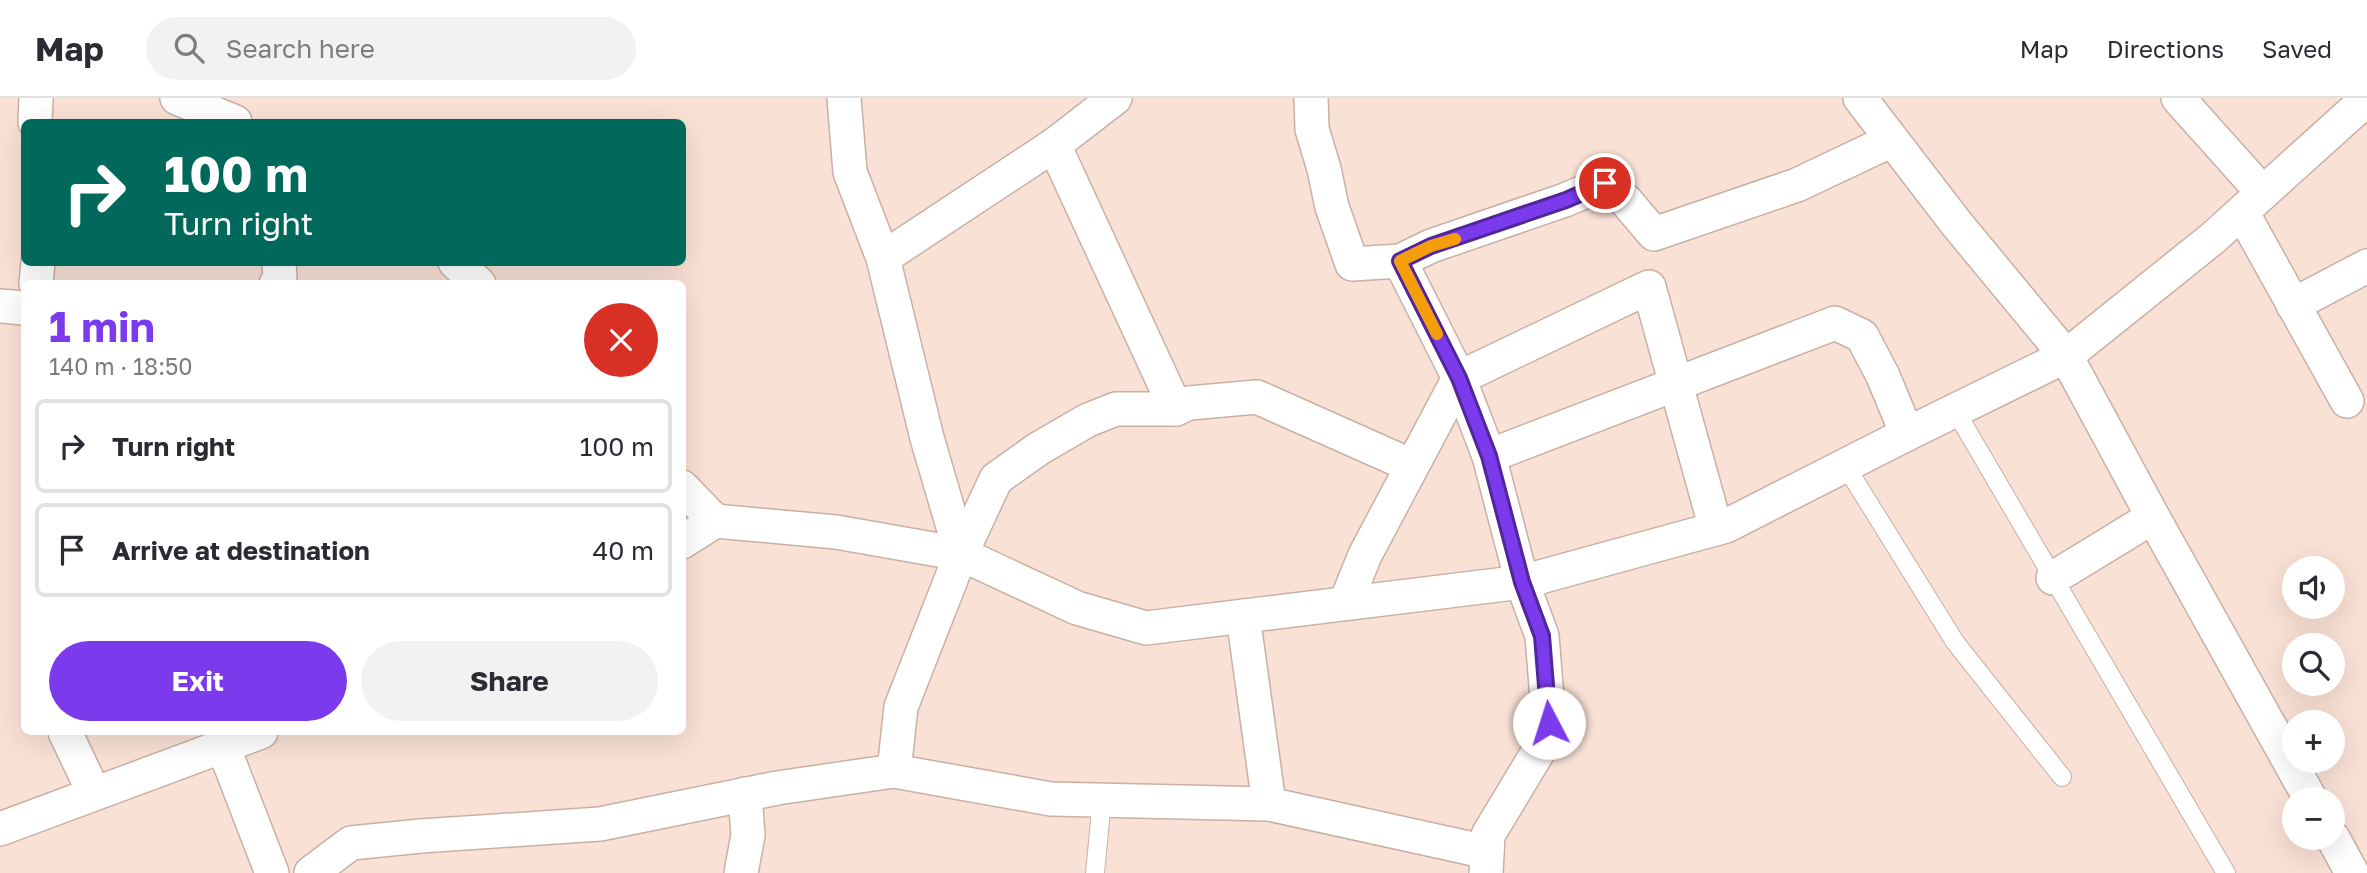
<!DOCTYPE html>
<html lang="en">
<head>
<meta charset="utf-8">
<style>
  body { margin:0; font-family:"Golos Text",sans-serif; background:#f2f2f3; color:#2b2b33; height:100vh; display:flex; flex-direction:column; font-size:26px; white-space:nowrap }
  * { box-sizing:border-box; margin:0 }
  p { font-size:23px; color:#7c7c81 }
  .icon { flex:none; width:38px; height:38px; fill:none; stroke:currentColor; stroke-width:2; stroke-linecap:round; stroke-linejoin:round }
  .map { position:relative; flex:1; overflow:hidden }
  .sheet { position:absolute; left:21px; top:182px; width:665px; height:455px; display:flex; flex-direction:column; background:#fff; border-radius:10px; box-shadow:0 7px 28px #0002 }
  .sheet>* { flex:none }
  .banner { position:absolute; left:21px; top:21px; width:665px; height:147px; border-radius:10px; box-shadow:0 7px 28px #0002; background:#00695c; color:#fff; overflow:hidden }
  .tools { position:absolute; left:2282px; top:458px; display:grid; gap:14px }
  .tools a { display:grid; place-items:center; width:63px; height:63px; border-radius:50%; background:#fff; box-shadow:0 7px 28px #0002; font-size:35px }
  .pin { position:absolute; display:grid; place-items:center; width:60px; height:60px; color:#fff; margin:-30px; border:4px solid #fff; border-radius:50%; box-shadow:0 2px 7px #0007 }
  .me { position:absolute; width:77px; margin:-38px; rotate:355deg; stroke-linejoin:round; filter:drop-shadow(0 0 5px #0008) }
  .turn { display:flex; align-items:center; gap:24px; height:147px; padding:0 28px; font-size:32px }
  .turn .icon { width:91px; height:91px; stroke-width:2.5 }
  .turn b { display:block; font-size:49px; line-height:60px }
  .round { display:grid; place-items:center; flex:none; width:74px; height:74px; border-radius:37px; background:#f2f2f3 }
  .summary { display:flex; align-items:center; justify-content:space-between; height:119px; padding:0 28px }
  h1 { font-size:42px; font-weight:700; line-height:52px; color:#7c3aed }
  .button { display:flex; gap:14px; margin-top:auto; padding:14px 28px }
  .button a { flex:1; height:80px; border-radius:42px; background:#7c3aed; color:#fff; font-size:28px; font-weight:700; line-height:80px; text-align:center }
  .button a+a { background:#f2f2f3; color:#2b2b33 }
  ul { padding:0; list-style:none }
  li { display:flex; align-items:center; gap:21px; height:94px; margin:0 14px 10px; padding:0 14px; border:4px solid #e1e1e2; border-radius:10px }
  li div { flex:1 }
  li b { display:block; font-size:26px }
  li em { font-style:normal }
  header { display:flex; align-items:center; gap:42px; box-sizing:border-box; height:98px; padding:0 35px; background:#fff; border-bottom:2px solid #e1e1e2 }
  header strong { font-size:33px }
  nav { display:flex; gap:38px; margin-inline-start:auto; font-size:24px }
  .search { width:490px; height:63px; background:#f2f2f3; display:flex; align-items:center; gap:18px; box-sizing:border-box; padding:0 24px; border-radius:38px; color:#7c7c81; font-size:26px }
  .map>svg:first-child { display:block }
</style>
</head>
<body>
<header>
<strong>Map</strong>
<div class="search"><svg class="icon" aria-label="search" viewBox="0 0 24 24"><circle cx="10" cy="10" r="6"/><path d="M15 15l6 6"/></svg>Search here</div>
<nav><a>Map</a><a>Directions</a><a>Saved</a></nav>
</header>
<div class="map">
<svg width="2367" height="775" viewBox="0 0 2367 775">
  <rect width="100%" height="100%" fill="#fae1d5"/>
  <g fill="none" stroke-linecap="round" stroke-linejoin="round">
    <!-- lane casing -->
    <g stroke="#c8b0a5" stroke-width="20">
      <g id="lane">
        <polyline points="1955,312 2226,775"/>
        <polyline points="1845,367 1955,544 2062,679"/>
        <polyline points="1095,775 1102,702"/>
      </g>
    </g>
    <!-- street casing -->
    <g stroke="#c8b0a5" stroke-width="36">
      <g id="street">
        <polyline points="177,0 235,24"/>
        <polyline points="844,0 850,74 883,160 927,340 961,456"/>
        <polyline points="1311,0 1312,31 1324,71 1332,109 1352,166 1400,163 1431,148 1565,102 1605,85 1626,103 1654,136 1797,87 1892,42"/>
        <polyline points="1860,0 1956,125 2066,258 2153,419 2311,702"/>
        <polyline points="2178,0 2263,95"/>
        <polyline points="35,24 36,0"/>
        <polyline points="1054,47 1115,0"/>
        <polyline points="2242,114 2347,303"/>
        <polyline points="883,160 1054,47 1176,311"/>
        <polyline points="1400,163 1459,280 1489,358 1522,484 1542,538 1549,625 1538,654 1488,737 1486,775"/>
        <polyline points="455,164 479,186"/>
        <polyline points="36,186 38,164"/>
        <polyline points="276,186 280,182 279,164"/>
        <polyline points="2293,207 2367,168"/>
        <polyline points="0,208 24,210"/>
        <polyline points="1489,358 1835,225 1862,238 1883,278 1907,336"/>
        <polyline points="682,389 715,423"/>
        <polyline points="682,444 715,423 836,434 961,456 1077,510 1146,530 1522,484 1726,428 1907,336 2066,258 2213,140 2367,1"/>
        <polyline points="2053,480 2153,419"/>
        <polyline points="1346,504 1365,457 1459,280 1649,189 1716,431"/>
        <polyline points="1243,518 1269,706 1487,754"/>
        <polyline points="65,634 94,695"/>
        <polyline points="223,648 272,775"/>
        <polyline points="894,673 1051,701 1269,706"/>
        <polyline points="0,731 261,634"/>
        <polyline points="2333,740 2352,775"/>
        <polyline points="311,775 351,745 421,738 600,726 777,690 894,673 901,609 961,456 996,381 1038,351 1088,322 1116,311 1176,311 1189,305 1257,299 1412,368"/>
        <polyline points="741,775 748,737 745,696"/>
      </g>
    </g>
    <!-- lane -->
    <use href="#lane" stroke="#fff" stroke-width="18"/>
    <!-- street -->
    <use href="#street" stroke="#fff" stroke-width="33"/>
  </g>
  <g fill="none" stroke-linecap="round" stroke-linejoin="round">
    <!-- route casing -->
    <g stroke="#51269a" stroke-width="18">
      <polyline id="route" points="1549,625 1542,538 1522,484 1489,358 1459,280 1400,163 1431,148 1566,102 1605,85"/>
    </g>
    <!-- route -->
    <use href="#route" stroke="#7c3aed" stroke-width="12"/>
    <!-- slow -->
    <polyline stroke="#f59e0b" stroke-width="12" points="1437,236 1400,163 1431,148 1455,141"/>
  </g>
</svg>
<div class="tools">
<a><svg class="icon" aria-label="sound" viewBox="0 0 24 24"><path d="M4 9h4l5-4v14l-5-4H4zM17 9q2 3 0 6"/></svg></a>
<a><svg class="icon" aria-label="search" viewBox="0 0 24 24"><circle cx="10" cy="10" r="6"/><path d="M15 15l6 6"/></svg></a>
<a>+</a>
<a>−</a>
</div>
<div class="pin" style="left:1605px;top:85px;background:#d93025"><svg class="icon" aria-label="arrive" viewBox="0 0 24 24"><path d="M6 21V4h12l-3 4 3 4H6"/></svg></div>
<svg class="me" style="left:1549px;top:625px" viewBox="-20 -20 40 40"><circle r="19" fill="#fff"/><path d="M0-13L10 11 0 6-10 11z" fill="#7c3aed"/></svg>
<div class="banner">
<div class="turn"><svg class="icon" aria-label="right" viewBox="0 0 24 24"><path d="M7 20v-9h11M14 6l5 5-5 5"/></svg><div><b>100 m</b>Turn right</div></div>
</div>
<section class="sheet">
<div class="summary"><div><h1>1 min</h1><p>140 m · 18:50</p></div><a class="round" style="background:#d93025;color:#fff"><svg class="icon" aria-label="close" viewBox="0 0 24 24"><path d="M6 6l12 12M18 6L6 18"/></svg></a></div>
<ul>
<li><svg class="icon" aria-label="right" viewBox="0 0 24 24"><path d="M7 20v-9h11M14 6l5 5-5 5"/></svg><div><b>Turn right</b></div><em>100 m</em></li>
<li><svg class="icon" aria-label="arrive" viewBox="0 0 24 24"><path d="M6 21V4h12l-3 4 3 4H6"/></svg><div><b>Arrive at destination</b></div><em>40 m</em></li>
</ul>
<div class="button"><a>Exit</a><a>Share</a></div>
</section>
</div>
</body>
</html>
